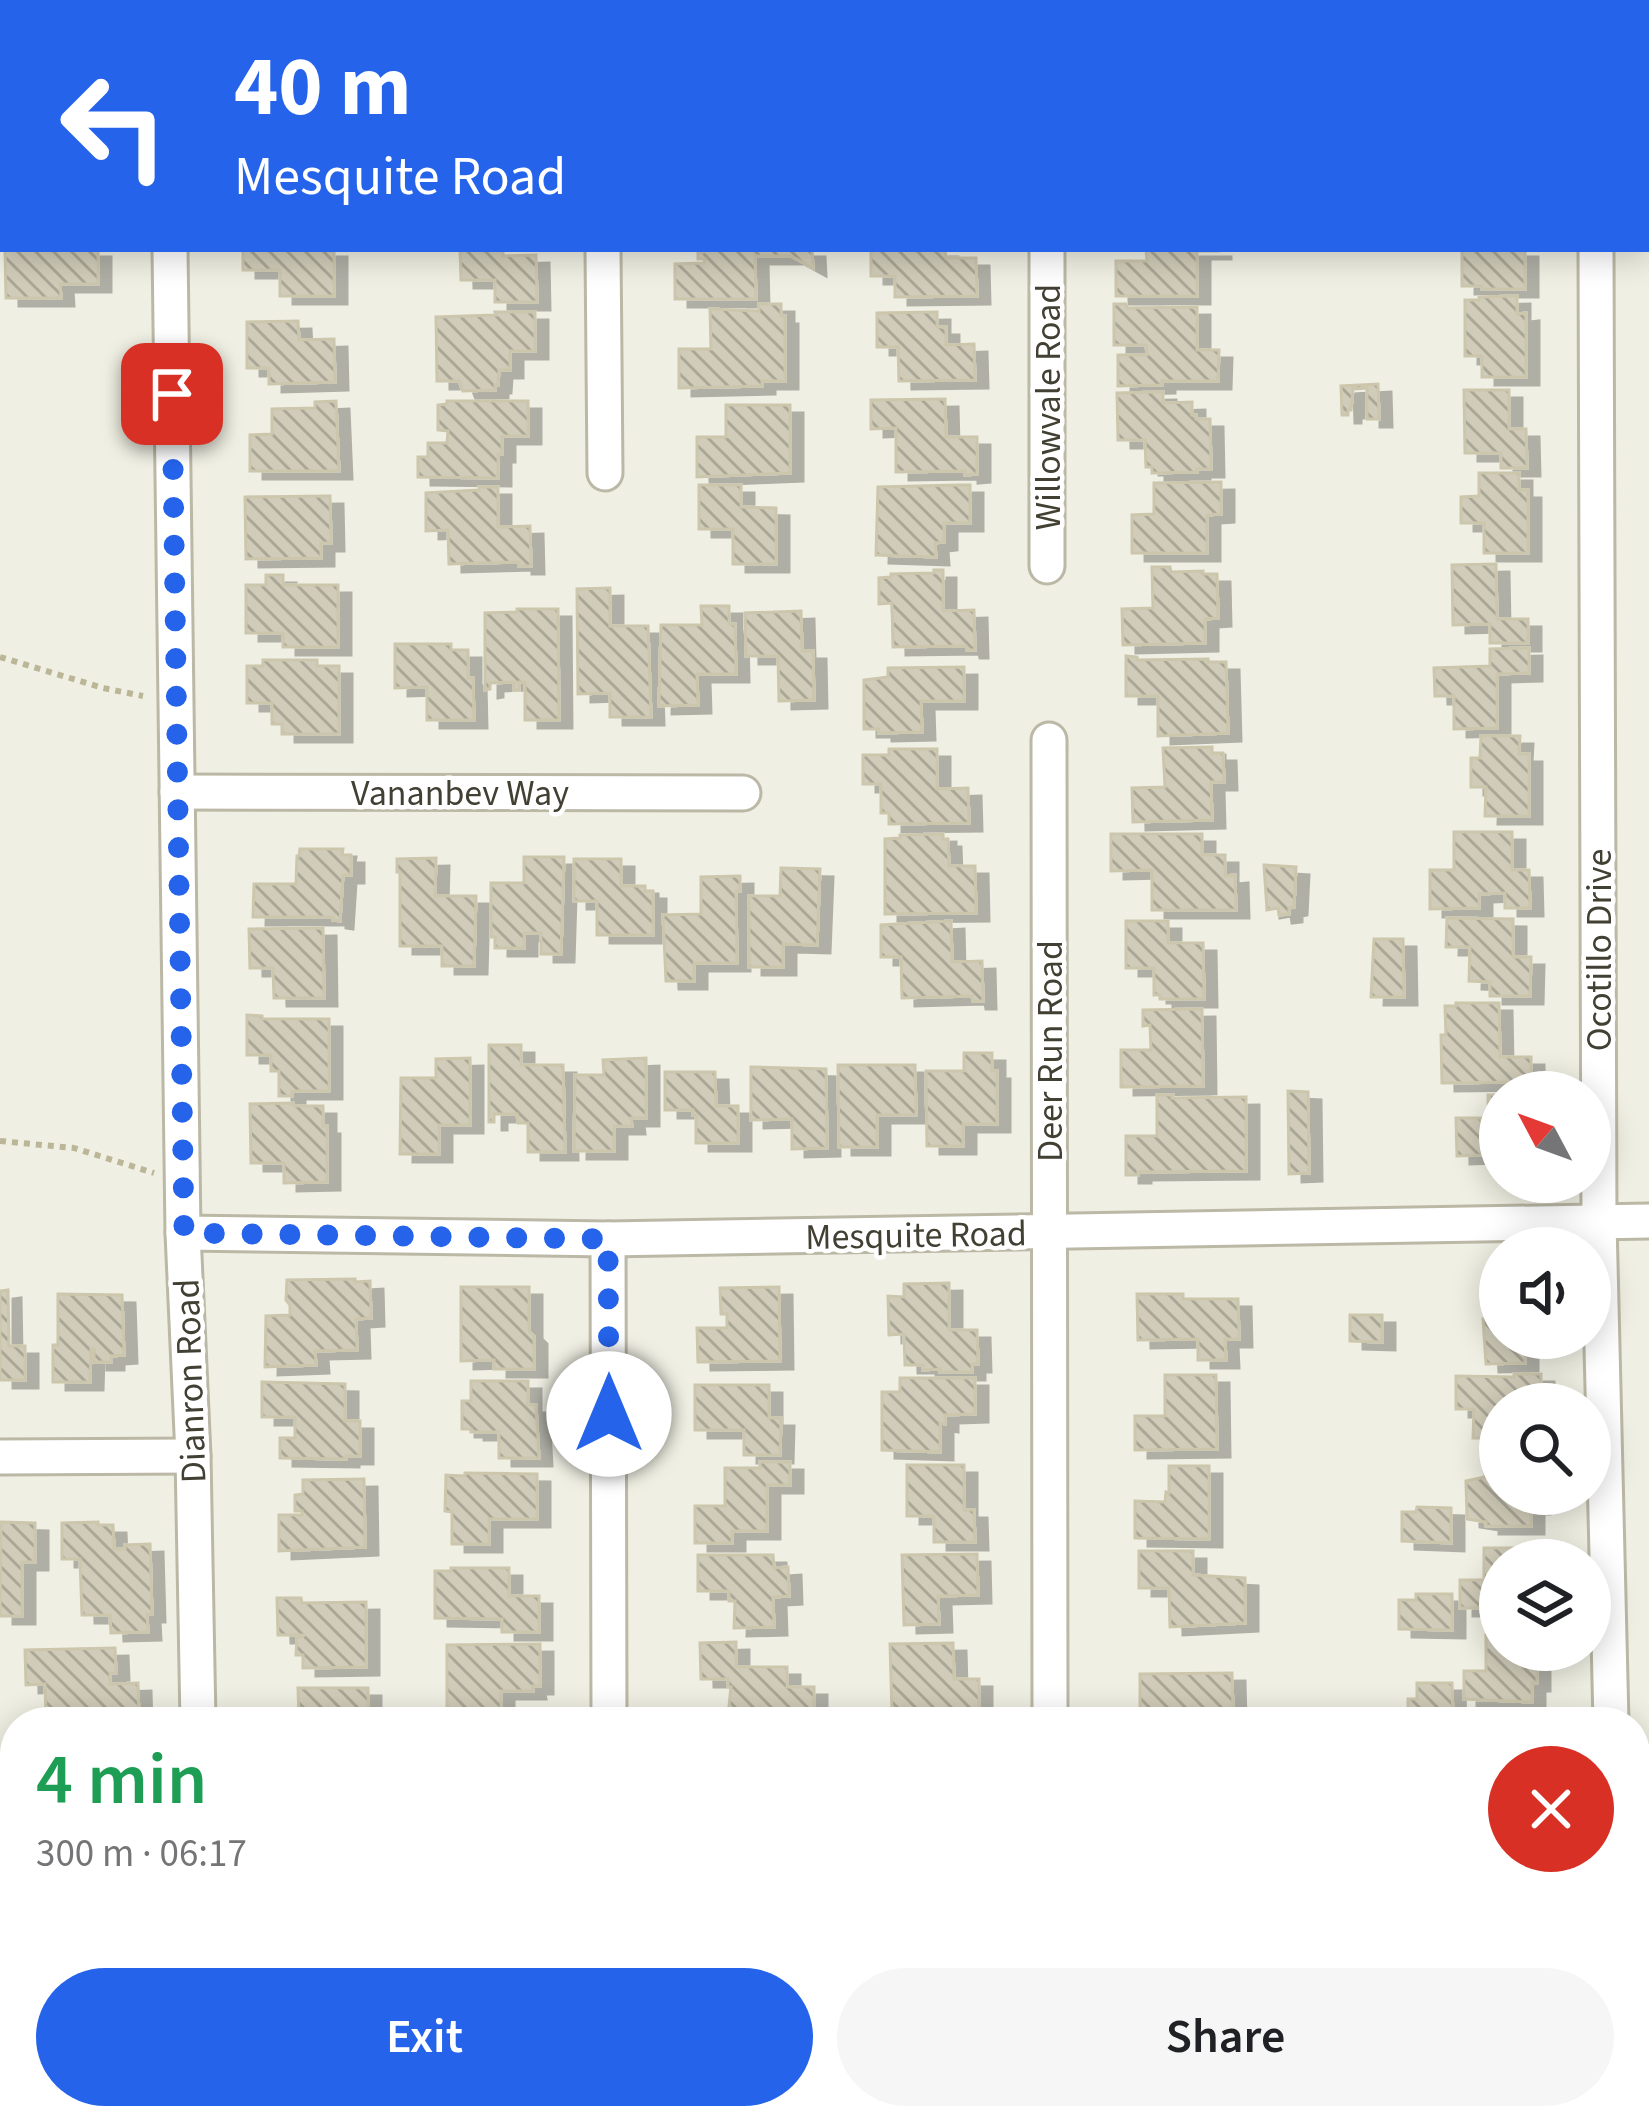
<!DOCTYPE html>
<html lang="en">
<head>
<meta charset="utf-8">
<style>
  body { margin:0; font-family:"Source Sans 3",sans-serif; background:#f6f6f6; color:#202124; height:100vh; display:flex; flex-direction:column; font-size:45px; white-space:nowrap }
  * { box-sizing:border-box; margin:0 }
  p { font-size:39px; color:#757577 }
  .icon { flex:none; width:66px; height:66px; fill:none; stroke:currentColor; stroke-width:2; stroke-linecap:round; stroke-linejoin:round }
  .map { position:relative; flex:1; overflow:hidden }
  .panel { position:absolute; left:0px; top:1707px; width:1650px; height:423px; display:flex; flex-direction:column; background:#fff; border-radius:48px 48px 0 0; box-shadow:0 6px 30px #0003 }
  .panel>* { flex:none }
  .top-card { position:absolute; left:0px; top:0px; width:1650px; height:252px; box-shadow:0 6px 30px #0003; background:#2563eb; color:#fff; overflow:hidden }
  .needle { width:78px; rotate:311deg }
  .controls { position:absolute; left:1479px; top:1071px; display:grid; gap:24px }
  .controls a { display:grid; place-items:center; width:132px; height:132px; border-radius:50%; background:#fff; box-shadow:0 6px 30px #0003; font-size:60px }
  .pin { position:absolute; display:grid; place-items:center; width:102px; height:102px; color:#fff; margin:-51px; border-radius:24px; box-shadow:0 6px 18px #0006 }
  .me { position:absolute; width:132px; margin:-66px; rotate:0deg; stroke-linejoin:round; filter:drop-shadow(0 0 9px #0008) }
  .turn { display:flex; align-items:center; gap:42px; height:252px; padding:0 36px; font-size:54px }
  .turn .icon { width:156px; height:156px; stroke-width:2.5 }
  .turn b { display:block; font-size:84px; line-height:102px }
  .round { display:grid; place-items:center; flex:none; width:126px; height:126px; border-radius:63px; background:#f6f6f6 }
  .head { display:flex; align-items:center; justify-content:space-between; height:204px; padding:0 36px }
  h1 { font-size:72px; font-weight:600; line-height:90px; color:#1e9e55 }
  .cta { display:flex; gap:24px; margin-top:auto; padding:24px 36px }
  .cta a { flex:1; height:138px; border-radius:72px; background:#2563eb; color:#fff; font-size:48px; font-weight:600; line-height:138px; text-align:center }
  .cta a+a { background:#f6f6f6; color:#202124 }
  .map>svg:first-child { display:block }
</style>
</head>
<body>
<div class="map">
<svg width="1649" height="2128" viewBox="0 0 1649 2128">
  <defs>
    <pattern id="building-back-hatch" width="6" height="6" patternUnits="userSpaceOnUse" patternTransform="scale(3)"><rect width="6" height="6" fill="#d1ccb9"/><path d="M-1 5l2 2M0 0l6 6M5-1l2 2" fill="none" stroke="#aba797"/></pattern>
    <filter id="shadow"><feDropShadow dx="13" dy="8" stdDeviation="0" flood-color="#0004"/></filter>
  </defs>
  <rect width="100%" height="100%" fill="#f0efe3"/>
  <!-- building -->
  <g fill="url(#building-back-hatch)" stroke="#ccc6ad" stroke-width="3" filter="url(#shadow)">
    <rect x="4" y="0" width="89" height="3"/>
    <rect x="244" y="0" width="84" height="3"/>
    <rect x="439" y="0" width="93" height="3"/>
    <rect x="678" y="0" width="88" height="3"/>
    <rect x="879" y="0" width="88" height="3"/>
    <rect x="1126" y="0" width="78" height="3"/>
    <rect x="1462" y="0" width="61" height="3"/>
    <polygon points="5,249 98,249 98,284 60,284 61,298 6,298"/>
    <polygon points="243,249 334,249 334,296 280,296 280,270 243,270"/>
    <polygon points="460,249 503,249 503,256 536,255 537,302 495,302 495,280 461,280"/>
    <polygon points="704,249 812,249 813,268 791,256 755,256 756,299 675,299 675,264 704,263 705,259 698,259 698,253 704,252"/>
    <polygon points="871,249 945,249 946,258 976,258 977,296 895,297 895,276 871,276"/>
    <polygon points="1146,249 1218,249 1218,251 1197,251 1197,296 1116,296 1116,261 1147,261"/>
    <polygon points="1462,249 1525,249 1525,289 1482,289 1482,286 1462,286"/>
    <polygon points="1517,296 1517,314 1526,313 1526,377 1482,377 1482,356 1465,356 1465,300 1479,300 1479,297"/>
    <polygon points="759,304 781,304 781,316 785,316 785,381 762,381 762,386 679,388 679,349 711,349 710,309 759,311"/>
    <polygon points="1114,304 1126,304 1127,308 1197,307 1197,350 1219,350 1218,381 1162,381 1162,385 1118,386 1118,355 1147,355 1146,345 1114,345"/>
    <polygon points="495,312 535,312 535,351 510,351 510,370 499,370 498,385 495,385 495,390 463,391 459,381 437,381 436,317 496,315"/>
    <polygon points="937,312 937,327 946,327 946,345 974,344 975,380 899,381 898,347 877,347 877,313"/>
    <polygon points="298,321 299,340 334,339 335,382 269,384 269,368 247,368 247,322"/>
    <polygon points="1378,384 1379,419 1367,419 1367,388 1353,389 1351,410 1348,410 1348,415 1342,415 1341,386"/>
    <polygon points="1464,390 1509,390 1509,429 1526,429 1527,468 1501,468 1501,453 1465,453"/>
    <polygon points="1163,392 1163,403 1192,402 1192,415 1196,415 1196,419 1210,419 1211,469 1197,469 1197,472 1152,473 1152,467 1146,467 1145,440 1118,440 1117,393"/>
    <polygon points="945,399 946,437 977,437 977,474 965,475 965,471 896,472 896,428 871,429 871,400"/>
    <polygon points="336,401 339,471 250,471 250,435 272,434 272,409 315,408 315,402"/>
    <polygon points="447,401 528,401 528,436 502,436 502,454 498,454 498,478 418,477 418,457 428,457 428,443 447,443 448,431 438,430 438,405 447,404"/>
    <polygon points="726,405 790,405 790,473 697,477 697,437 726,437"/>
    <polygon points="1479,473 1519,473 1519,490 1528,490 1528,553 1484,553 1484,523 1461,523 1461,497 1479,496"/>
    <polygon points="1221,482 1221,514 1207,515 1207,553 1132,553 1132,515 1154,514 1154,483"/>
    <polygon points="699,485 741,485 741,507 776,508 776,564 733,564 733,529 699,529"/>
    <polygon points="959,485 970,485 970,523 944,523 944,542 935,543 936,557 876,555 878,487"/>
    <polygon points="479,487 498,487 498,527 530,526 531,566 519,566 519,562 449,564 448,530 426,531 426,493 479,490"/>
    <polygon points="330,496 331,543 321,543 321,558 246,559 245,497"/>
    <polygon points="1496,564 1497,619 1528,619 1528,643 1490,643 1490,624 1453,625 1452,565"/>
    <polygon points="1152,567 1170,567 1171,572 1203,571 1203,574 1217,574 1218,618 1205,619 1205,643 1123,645 1122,609 1153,608"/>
    <polygon points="934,570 943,570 943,611 974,610 975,650 967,650 966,646 893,647 892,603 879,604 879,578 891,577 891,574 934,573"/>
    <polygon points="266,575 283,575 283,585 338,585 338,647 283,647 283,633 246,633 246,585 266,585"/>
    <polygon points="610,588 610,626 648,626 651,717 610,717 610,693 578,694 577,589"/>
    <polygon points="701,606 729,606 729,624 735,624 736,674 697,674 698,705 659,706 661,625 702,625"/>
    <polygon points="517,609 558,609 559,720 525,720 525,682 519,682 519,690 514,690 514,682 490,683 490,689 485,690 485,613 517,612"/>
    <polygon points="801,611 802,651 813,651 814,700 779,701 778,656 746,656 745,613"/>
    <polygon points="395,644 451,644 451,650 468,650 468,678 473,678 474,720 427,720 427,687 395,688"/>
    <polygon points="1529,648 1529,673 1497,674 1497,728 1454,729 1454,696 1435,696 1434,668 1490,666 1490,649"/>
    <polygon points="1126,656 1137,657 1137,660 1208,659 1208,662 1226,662 1228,733 1158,736 1158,696 1126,696"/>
    <polygon points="263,660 317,660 317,666 339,666 339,734 282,734 282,724 272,724 272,703 247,703 247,666 263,666"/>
    <polygon points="964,667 964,701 921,701 922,732 879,733 879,729 864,729 864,680 888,677 888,668"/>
    <polygon points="1481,736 1520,736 1519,754 1529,754 1529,816 1485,816 1486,787 1471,787 1471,758 1480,758"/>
    <polygon points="1212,747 1212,753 1223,753 1224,782 1211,782 1212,820 1133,822 1132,788 1165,787 1163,748"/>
    <polygon points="889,749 937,749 937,789 968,788 969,823 889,824 889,813 881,813 881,784 863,784 863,755 889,755"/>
    <polygon points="1454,832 1512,832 1512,870 1529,870 1530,908 1505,908 1505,893 1479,894 1479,908 1430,909 1430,870 1454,870"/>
    <polygon points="943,834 943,839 948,839 949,866 975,866 976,913 885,914 885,839 900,838 900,835"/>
    <polygon points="1111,834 1202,834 1202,855 1225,855 1225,876 1235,875 1236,910 1152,910 1152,870 1111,871"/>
    <polygon points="300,849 343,849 342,855 351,855 351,875 343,875 340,921 333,920 333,917 253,917 254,884 296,884 297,856 299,856"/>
    <polygon points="524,857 564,857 561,954 541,954 541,933 524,933 524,948 495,948 495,937 491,937 491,883 524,883"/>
    <polygon points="436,858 435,896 476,896 474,966 442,966 442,946 400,946 400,872 397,872 397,859"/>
    <polygon points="574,859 621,859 621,886 645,886 645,891 653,891 653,935 597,935 597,901 574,901"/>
    <polygon points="1264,865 1296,867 1294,907 1289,908 1289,914 1279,915 1278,908 1267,910"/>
    <polygon points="781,868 820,869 817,945 783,944 783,967 749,967 749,896 780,896"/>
    <polygon points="740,876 740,891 736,891 737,963 694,963 694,981 666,981 663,915 701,914 701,877"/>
    <polygon points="1447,918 1513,919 1513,957 1531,957 1530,996 1490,996 1490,982 1469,981 1470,947 1446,947"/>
    <polygon points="951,921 952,962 982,961 983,1001 973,1001 972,996 902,998 901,957 881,957 881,925"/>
    <polygon points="1126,921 1168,921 1168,943 1203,943 1204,999 1160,999 1160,995 1154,995 1154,968 1126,968"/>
    <polygon points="323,928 324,998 274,998 273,968 250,968 249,929"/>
    <polygon points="1374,939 1403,939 1404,997 1371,997"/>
    <polygon points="1456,1003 1499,1003 1500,1057 1531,1057 1531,1082 1442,1083 1441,1035 1446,1035 1445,1006 1456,1006"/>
    <polygon points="1202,1009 1203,1086 1121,1087 1121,1050 1151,1050 1150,1025 1143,1026 1143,1010"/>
    <polygon points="247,1015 262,1016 262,1019 329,1019 329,1091 292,1091 292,1096 279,1096 279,1071 271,1071 271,1055 247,1055"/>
    <polygon points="489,1045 521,1045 521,1065 563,1065 565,1152 528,1152 528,1123 518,1123 517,1114 494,1114 494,1122 489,1122"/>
    <polygon points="964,1053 992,1053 992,1071 997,1071 997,1124 963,1124 963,1146 927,1146 926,1071 964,1071"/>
    <polygon points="470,1058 470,1125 439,1125 439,1154 400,1154 401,1078 436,1078 436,1059"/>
    <polygon points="646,1058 646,1118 631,1118 632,1126 614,1126 614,1151 574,1151 575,1075 604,1075 603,1060"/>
    <polygon points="838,1065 915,1065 916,1115 877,1115 877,1147 839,1147"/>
    <polygon points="751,1067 826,1069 827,1148 792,1149 792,1119 751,1120"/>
    <polygon points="665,1072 715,1072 716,1106 738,1106 738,1143 696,1143 696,1115 693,1115 693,1110 665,1110"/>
    <polygon points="1288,1091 1308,1092 1309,1173 1289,1174"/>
    <polygon points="1157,1095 1173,1095 1172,1098 1246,1097 1246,1171 1138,1172 1138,1175 1126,1175 1126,1136 1157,1136"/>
    <polygon points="1488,1095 1500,1095 1500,1156 1489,1156"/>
    <polygon points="293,1103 294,1106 323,1106 323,1126 327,1126 327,1182 284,1183 284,1163 251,1163 250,1104"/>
    <polygon points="1456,1118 1481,1118 1482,1155 1457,1156"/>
    <polygon points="355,1279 355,1282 370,1281 371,1318 356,1319 357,1350 315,1351 316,1365 265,1367 266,1316 290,1315 290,1305 286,1300 287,1280"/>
    <polygon points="949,1283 949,1330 977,1330 978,1364 972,1364 972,1372 940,1372 940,1369 923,1370 923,1365 905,1365 904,1334 889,1335 888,1296 904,1297 904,1284"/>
    <polygon points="1490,1284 1500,1284 1500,1338 1534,1338 1534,1347 1525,1346 1525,1363 1486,1364 1483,1319 1490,1319"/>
    <polygon points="461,1287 529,1287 529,1331 534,1336 534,1369 494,1369 494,1360 461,1361"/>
    <polygon points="779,1287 780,1361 698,1362 697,1328 727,1328 727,1314 721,1314 720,1288"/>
    <polygon points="8,1290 9,1346 25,1346 25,1380 0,1380 0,1291"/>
    <polygon points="58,1294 122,1295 124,1355 111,1356 111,1362 94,1362 94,1349 91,1349 90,1382 53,1382 53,1345 58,1345"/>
    <polygon points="1137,1294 1183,1294 1183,1299 1238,1299 1239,1339 1225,1339 1226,1360 1198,1360 1198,1339 1138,1340"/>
    <polygon points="1350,1315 1382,1315 1382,1342 1350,1341"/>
    <polygon points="1514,1374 1541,1374 1541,1396 1517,1395 1517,1404 1500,1404 1500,1438 1473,1438 1474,1409 1456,1409 1456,1376 1514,1377"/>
    <polygon points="1165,1375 1216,1375 1217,1449 1135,1450 1135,1416 1165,1416"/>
    <polygon points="900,1378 975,1378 975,1414 945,1415 945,1424 940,1423 940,1452 882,1450 882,1392 900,1392"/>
    <polygon points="471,1381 528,1381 528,1405 536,1405 539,1458 499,1458 499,1432 471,1432 471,1429 462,1429 462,1401 471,1401"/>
    <polygon points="262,1382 345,1384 345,1421 360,1421 360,1456 346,1456 346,1459 280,1458 280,1438 295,1438 295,1417 262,1417"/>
    <polygon points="695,1385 769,1385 769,1418 781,1418 780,1455 744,1455 744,1430 695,1430"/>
    <polygon points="1485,1459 1500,1459 1500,1494 1537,1494 1537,1506 1531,1506 1531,1526 1486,1526 1486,1522 1467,1519 1466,1481 1485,1477"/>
    <polygon points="760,1462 790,1462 790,1485 767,1485 767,1531 732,1531 732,1543 695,1543 695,1506 725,1506 725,1468 760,1468"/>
    <polygon points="907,1465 964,1465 964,1510 974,1510 975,1542 934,1542 934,1516 907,1516"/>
    <polygon points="1169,1466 1209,1466 1209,1539 1135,1538 1135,1501 1165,1502 1166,1492 1169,1493"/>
    <polygon points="465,1473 537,1474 537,1519 489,1519 489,1544 452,1544 452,1512 445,1511 446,1475 465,1476"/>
    <polygon points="364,1479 365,1547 279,1551 279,1515 302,1515 302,1511 295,1511 295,1495 303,1494 303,1480"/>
    <polygon points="1417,1507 1451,1508 1451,1543 1402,1541 1402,1512 1416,1512"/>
    <polygon points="1,1522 35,1523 35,1562 22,1562 22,1616 0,1616"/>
    <polygon points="98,1522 98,1525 113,1525 114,1549 125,1549 125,1545 150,1544 152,1614 147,1614 148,1632 111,1633 110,1615 82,1615 80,1559 62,1559 62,1523"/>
    <polygon points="1484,1548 1537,1548 1537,1560 1500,1560 1500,1612 1481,1612 1481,1608 1460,1608 1460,1580 1484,1580"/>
    <polygon points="1139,1551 1193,1551 1193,1575 1245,1578 1245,1623 1170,1627 1169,1588 1139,1588"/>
    <polygon points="977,1554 978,1595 938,1596 939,1624 904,1625 902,1555"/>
    <polygon points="698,1555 773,1555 774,1568 788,1567 789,1596 773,1597 774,1627 734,1628 735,1601 729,1601 729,1591 698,1591"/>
    <polygon points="451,1568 509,1568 509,1596 539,1596 539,1632 502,1632 502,1619 435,1618 435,1571 451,1571"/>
    <polygon points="1416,1594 1452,1594 1452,1630 1399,1629 1399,1600 1416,1600"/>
    <polygon points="277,1598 301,1598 302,1603 366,1602 366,1667 303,1668 303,1655 296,1655 297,1638 305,1635 278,1635"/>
    <polygon points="1486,1635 1500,1635 1500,1650 1537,1650 1537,1683 1532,1683 1532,1702 1464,1699 1464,1671 1486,1671"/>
    <polygon points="736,1642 736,1667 787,1667 787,1687 814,1687 814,1714 788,1714 788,1717 728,1716 731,1687 728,1687 728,1679 701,1679 700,1643"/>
    <polygon points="953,1643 954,1679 979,1679 979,1715 892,1714 890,1644"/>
    <polygon points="540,1644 540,1686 532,1686 533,1691 501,1691 501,1714 447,1715 447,1645"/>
    <polygon points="115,1648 116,1673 110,1673 110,1684 138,1683 139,1719 46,1718 45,1684 26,1685 25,1650"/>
    <polygon points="1232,1673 1233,1714 1140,1715 1140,1674"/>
    <polygon points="1417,1683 1452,1683 1453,1719 1408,1716 1408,1699 1417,1699"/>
    <polygon points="298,1688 368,1688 368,1722 312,1722 312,1719 299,1719"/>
    <rect x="0" y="1843" width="15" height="15"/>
    <polygon points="0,2056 15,2056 15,2078 6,2078 7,2090 0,2090"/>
    <polygon points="55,2115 141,2115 141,2128 55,2127"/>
    <polygon points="305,2115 377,2115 377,2128 305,2126"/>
    <polygon points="475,2115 533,2115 533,2128 476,2128"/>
    <rect x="701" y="2115" width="83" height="13"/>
    <polygon points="863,2115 980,2115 980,2124 949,2124 949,2128 863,2128"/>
    <polygon points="1142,2115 1214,2115 1214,2128 1172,2128 1172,2122 1142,2122"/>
    <polygon points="1477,2115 1540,2115 1540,2121 1536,2122 1535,2128 1476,2128"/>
    <polygon points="1421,2121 1457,2121 1457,2128 1408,2128 1422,2126"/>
  </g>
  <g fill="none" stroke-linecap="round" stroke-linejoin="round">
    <!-- minor casing -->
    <g stroke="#bbb8a6" stroke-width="39">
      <g id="minor">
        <polyline points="165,0 165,3"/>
        <polyline points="601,0 601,3"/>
        <polyline points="1047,0 1047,3"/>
        <polyline points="1595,0 1595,3"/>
        <polyline points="170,249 183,1233 193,1456 198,1722"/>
        <polyline points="603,249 605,473"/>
        <polyline points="1047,249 1047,566"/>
        <polyline points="1596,249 1599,1222 1611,1722"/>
        <polyline points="1049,740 1050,1722"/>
        <polyline points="177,792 743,793"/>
        <polyline points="183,1233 608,1239 1649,1221"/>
        <polyline points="608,1239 609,1722"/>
        <polyline points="0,1457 193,1456"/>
        <polyline points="205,2115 205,2128"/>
        <polyline points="610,2115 610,2128"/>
        <polyline points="1051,2115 1051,2128"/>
        <polyline points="1621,2115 1621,2128"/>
      </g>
    </g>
    <!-- path -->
    <g stroke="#bcb698" stroke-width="6" stroke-dasharray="6 6" stroke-linecap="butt">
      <polyline points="0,657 103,688 143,696"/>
      <polyline points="0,1141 74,1148 154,1173"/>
    </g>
    <!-- minor -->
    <use href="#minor" stroke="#fff" stroke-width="33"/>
  </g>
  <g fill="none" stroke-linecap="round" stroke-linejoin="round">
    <!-- route -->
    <polyline stroke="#2563eb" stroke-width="21" stroke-dasharray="0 37.8" points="172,394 184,1233 608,1239 609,1414"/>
  </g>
  <g text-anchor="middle" stroke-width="9" stroke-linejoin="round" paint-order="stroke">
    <!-- street labels -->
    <g font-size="36" fill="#423f33" stroke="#fff">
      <text transform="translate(1047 407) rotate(-90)" y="13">Willowvale Road</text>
      <text x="460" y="805">Vananbev Way</text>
      <text transform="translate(1598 950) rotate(-90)" y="13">Ocotillo Drive</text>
      <text transform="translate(1049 1051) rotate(-90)" y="13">Deer Run Road</text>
      <text transform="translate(916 1234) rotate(-1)" y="13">Mesquite Road</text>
      <text transform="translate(189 1381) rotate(-92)" y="13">Dianron Road</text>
    </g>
  </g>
</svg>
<div class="controls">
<a><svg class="needle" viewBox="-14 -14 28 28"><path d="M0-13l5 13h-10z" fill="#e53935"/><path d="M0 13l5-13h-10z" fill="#757577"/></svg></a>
<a><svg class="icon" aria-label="sound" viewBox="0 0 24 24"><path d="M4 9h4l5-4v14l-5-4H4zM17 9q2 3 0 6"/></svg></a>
<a><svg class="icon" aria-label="search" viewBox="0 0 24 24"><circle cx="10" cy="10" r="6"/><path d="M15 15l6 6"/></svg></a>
<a><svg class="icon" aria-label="layers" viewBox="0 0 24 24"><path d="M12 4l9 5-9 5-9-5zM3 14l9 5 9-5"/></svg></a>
</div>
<div class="pin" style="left:172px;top:394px;background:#d93025"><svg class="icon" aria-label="arrive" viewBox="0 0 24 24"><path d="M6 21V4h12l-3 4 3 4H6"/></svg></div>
<svg class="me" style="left:609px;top:1414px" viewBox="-20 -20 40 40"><circle r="19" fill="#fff"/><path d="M0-13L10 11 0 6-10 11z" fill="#2563eb"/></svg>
<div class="top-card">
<div class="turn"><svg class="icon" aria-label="left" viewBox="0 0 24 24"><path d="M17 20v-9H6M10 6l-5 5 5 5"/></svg><div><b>40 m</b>Mesquite Road</div></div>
</div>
<section class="panel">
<div class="head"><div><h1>4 min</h1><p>300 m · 06:17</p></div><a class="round" style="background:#d93025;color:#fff"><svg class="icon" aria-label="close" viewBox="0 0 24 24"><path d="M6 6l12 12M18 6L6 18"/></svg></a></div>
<div class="cta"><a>Exit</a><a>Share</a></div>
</section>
</div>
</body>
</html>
